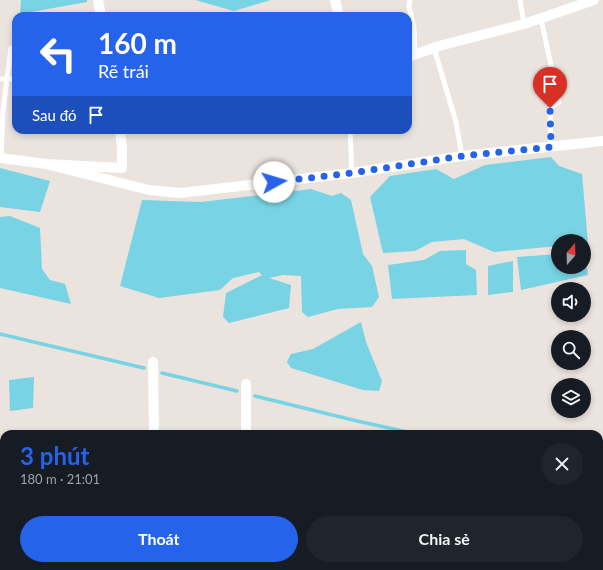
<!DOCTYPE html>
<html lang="vi">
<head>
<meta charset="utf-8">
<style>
  body { margin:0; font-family:Lato,sans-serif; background:#20242c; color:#f1f3f6; height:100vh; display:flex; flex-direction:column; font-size:15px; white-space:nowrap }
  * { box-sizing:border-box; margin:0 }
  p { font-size:13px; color:#9ea1a6 }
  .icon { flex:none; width:22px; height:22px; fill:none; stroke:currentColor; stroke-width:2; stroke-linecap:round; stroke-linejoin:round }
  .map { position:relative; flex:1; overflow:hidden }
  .drawer { position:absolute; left:0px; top:430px; width:603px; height:140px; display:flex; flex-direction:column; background:#171b24; border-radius:12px 12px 0 0; box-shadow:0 2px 6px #0003 }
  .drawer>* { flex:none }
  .hud { position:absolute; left:12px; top:12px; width:400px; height:122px; border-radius:12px; box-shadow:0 2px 6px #0003; background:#2563eb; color:#fff; overflow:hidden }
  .needle { width:26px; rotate:20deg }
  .fabs { position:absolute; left:551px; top:234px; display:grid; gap:8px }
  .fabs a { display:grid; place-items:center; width:40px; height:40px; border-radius:50%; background:#171b24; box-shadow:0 2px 6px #0003; font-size:20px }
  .pin { position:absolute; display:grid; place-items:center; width:34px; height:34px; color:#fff; margin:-41px -17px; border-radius:50% 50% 50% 0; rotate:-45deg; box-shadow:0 0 4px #0007 }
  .pin .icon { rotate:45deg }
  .me { position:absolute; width:44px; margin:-22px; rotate:84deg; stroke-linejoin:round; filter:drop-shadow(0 0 3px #0008) }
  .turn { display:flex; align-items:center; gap:14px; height:84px; padding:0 20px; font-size:18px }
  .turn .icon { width:52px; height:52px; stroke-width:2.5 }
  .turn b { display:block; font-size:28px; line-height:34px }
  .then { display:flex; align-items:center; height:38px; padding:0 20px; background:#0003; gap:8px; font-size:15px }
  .round { display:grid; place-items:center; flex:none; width:42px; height:42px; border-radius:21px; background:#20242c }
  .summary { display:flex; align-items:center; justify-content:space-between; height:68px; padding:0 20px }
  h1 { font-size:24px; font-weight:700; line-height:30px; color:#2563eb }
  .action { display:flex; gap:8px; margin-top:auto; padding:8px 20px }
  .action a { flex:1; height:46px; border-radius:24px; background:#2563eb; color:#fff; font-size:16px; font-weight:700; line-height:46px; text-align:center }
  .action a+a { background:#20242c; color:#f1f3f6 }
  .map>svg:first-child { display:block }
</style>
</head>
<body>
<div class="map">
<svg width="603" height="570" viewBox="0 0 603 570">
  <rect width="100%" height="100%" fill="#ebe3dd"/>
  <!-- water -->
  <g fill="#78d3e4">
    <polygon points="21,0 87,0 87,2 20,14"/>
    <polygon points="195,0 271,0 234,11"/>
    <polygon points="551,157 559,166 582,174 588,243 584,243 584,241 558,241 558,246 494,252 464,239 432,242 415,251 383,253 370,197 390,176 436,169 454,179 485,165"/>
    <polygon points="0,168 50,181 40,212 0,207"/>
    <polygon points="311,189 332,196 341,193 351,200 363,254 372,266 379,297 372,307 338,309 308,317 302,312 301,276 283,275 269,278 291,285 289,308 229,323 223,317 226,293 262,275 259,272 233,278 220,290 159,298 120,286 142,200 201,202"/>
    <polygon points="10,216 40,228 42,269 50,280 65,284 71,304 0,288 0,217"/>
    <polygon points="466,250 466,264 476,270 477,295 392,299 388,265 424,260 440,251"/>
    <polygon points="584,253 585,253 588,275 521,290 517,257 558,254 558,267 584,267"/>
    <polygon points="513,261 513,292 488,295 488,266"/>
    <polygon points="361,322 366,342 382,381 379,391 363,390 291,368 287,362 291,354 313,349"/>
    <polygon points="34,377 33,408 10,411 9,380"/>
  </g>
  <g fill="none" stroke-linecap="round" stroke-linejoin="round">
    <!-- stream -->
    <g stroke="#78d3e4" stroke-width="3.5">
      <polyline points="0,334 144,368"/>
      <polyline points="162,373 237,391"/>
      <polyline points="255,396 357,421 416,434"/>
    </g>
  </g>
  <!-- building -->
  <g fill="#c3bdb9" stroke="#c6bfb7">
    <polygon points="0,514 4,515 4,532 0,532"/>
    <polygon points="83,566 99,566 99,570 82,570"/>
    <rect x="120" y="566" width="13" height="4"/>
    <rect x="218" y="566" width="17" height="4"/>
  </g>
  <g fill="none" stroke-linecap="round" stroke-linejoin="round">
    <!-- lane -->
    <g stroke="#fff" stroke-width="5">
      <polyline points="410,0 409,7 414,27 415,55"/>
      <polyline points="520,0 524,24"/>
      <polyline points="541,19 559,102 550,108 551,147"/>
      <polyline points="434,48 456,122 462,156"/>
      <polyline points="0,79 16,79"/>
      <polyline points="350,130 352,173"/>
      <polyline points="1,158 3,110 11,48"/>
    </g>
    <!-- street -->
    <g stroke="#fff" stroke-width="10">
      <polyline points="98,0 101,16"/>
      <polyline points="335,0 339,16"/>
      <polyline points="408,57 439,46 524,24 594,0"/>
      <polyline points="0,158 46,164 122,168 122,148 120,130"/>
      <polyline points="46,164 149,190 180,193 352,173 462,156 603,141"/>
      <polyline points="153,362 154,434"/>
      <polyline points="246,434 246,384"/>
      <polyline points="246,566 246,570"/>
      <polyline points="336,566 336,570"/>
      <polyline points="366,566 367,570"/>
    </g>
    <!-- primary -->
    <g stroke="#e5bb68" stroke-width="15">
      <polyline points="599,519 603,517"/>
      <polyline points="498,570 506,566"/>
    </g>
  </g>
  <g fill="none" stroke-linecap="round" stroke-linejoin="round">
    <!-- route -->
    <polyline stroke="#2563eb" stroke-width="7" stroke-dasharray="0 12.6" points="274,182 352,173 462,156 551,147 550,108"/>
  </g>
</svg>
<div class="fabs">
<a><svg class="needle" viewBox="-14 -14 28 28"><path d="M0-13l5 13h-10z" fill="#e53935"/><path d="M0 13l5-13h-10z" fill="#9ea1a6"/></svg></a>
<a><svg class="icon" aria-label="sound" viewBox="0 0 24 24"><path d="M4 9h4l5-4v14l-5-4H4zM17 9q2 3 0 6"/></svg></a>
<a><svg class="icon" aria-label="search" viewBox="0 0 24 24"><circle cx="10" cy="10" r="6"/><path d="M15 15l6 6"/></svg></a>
<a><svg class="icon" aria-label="layers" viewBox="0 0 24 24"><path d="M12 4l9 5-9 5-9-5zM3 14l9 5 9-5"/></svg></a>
</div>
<div class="pin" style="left:550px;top:108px;background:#d93025"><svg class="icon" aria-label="arrive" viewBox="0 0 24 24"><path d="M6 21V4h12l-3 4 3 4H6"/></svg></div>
<svg class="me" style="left:274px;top:182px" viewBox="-20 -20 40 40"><circle r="19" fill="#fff"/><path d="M0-13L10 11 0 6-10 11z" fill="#2563eb"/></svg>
<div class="hud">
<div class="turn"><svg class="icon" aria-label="left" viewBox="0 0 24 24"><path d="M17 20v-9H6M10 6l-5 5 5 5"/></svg><div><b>160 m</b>Rẽ trái</div></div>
<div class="then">Sau đó<svg class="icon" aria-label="arrive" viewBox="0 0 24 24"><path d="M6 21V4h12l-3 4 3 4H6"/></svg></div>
</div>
<section class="drawer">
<div class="summary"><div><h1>3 phút</h1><p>180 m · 21:01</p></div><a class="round"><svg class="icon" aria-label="close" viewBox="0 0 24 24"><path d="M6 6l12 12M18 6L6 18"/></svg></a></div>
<div class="action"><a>Thoát</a><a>Chia sẻ</a></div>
</section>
</div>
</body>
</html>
